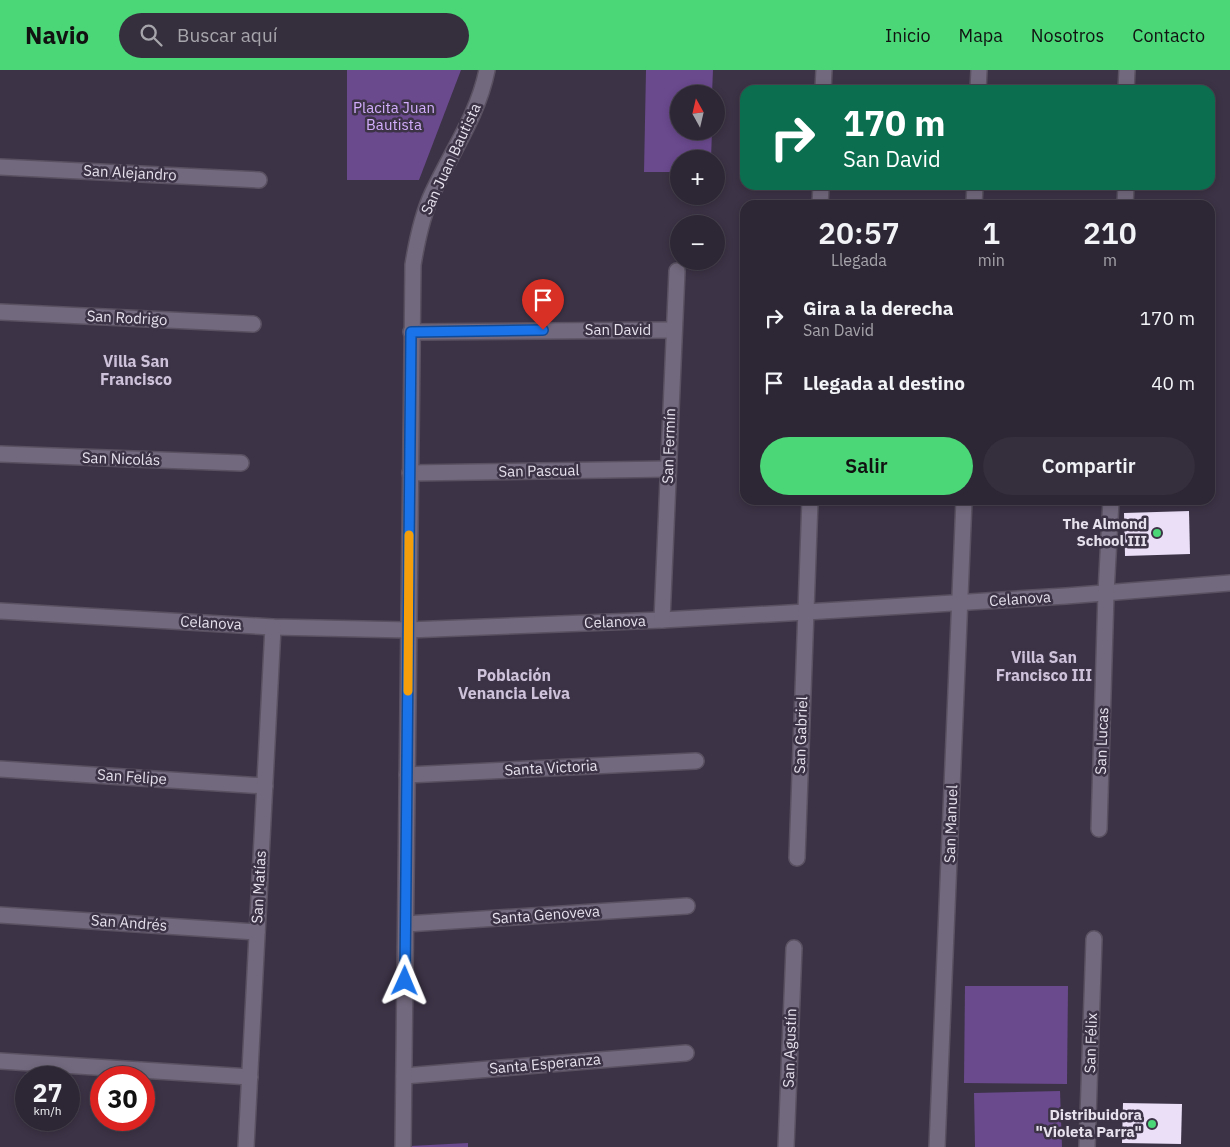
<!DOCTYPE html>
<html lang="es">
<head>
<meta charset="utf-8">
<style>
  body { margin:0; font-family:"IBM Plex Sans",sans-serif; background:#352e3c; color:#f1f3f6; height:100vh; display:flex; flex-direction:column; font-size:19px; white-space:nowrap }
  * { box-sizing:border-box; margin:0 }
  p { font-size:16px; color:#a7a5ac }
  .icon { flex:none; width:28px; height:28px; fill:none; stroke:currentColor; stroke-width:2; stroke-linecap:round; stroke-linejoin:round }
  .map { position:relative; flex:1; overflow:hidden }
  .sheet { position:absolute; left:740px; top:130px; width:475px; height:305px; display:flex; flex-direction:column; background:#2d2634; border-radius:15px; box-shadow:0 2px 8px #0003,0 0 0 1px #48434f }
  .sheet>* { flex:none }
  .hud { position:absolute; left:740px; top:15px; width:475px; height:105px; border-radius:15px; box-shadow:0 2px 8px #0003,0 0 0 1px #48434f; background:#0b6e4f; color:#fff; overflow:hidden }
  .needle { width:32px; rotate:352deg }
  .tools { position:absolute; left:670px; top:15px; display:grid; gap:10px }
  .tools a { display:grid; place-items:center; width:55px; height:55px; border-radius:50%; background:#2d2634; box-shadow:0 2px 8px #0003,0 0 0 1px #48434f; font-size:25px }
  .speed { position:absolute; left:15px; top:996px; display:flex; gap:10px; font-size:25px; font-weight:700; text-align:center }
  .speed>* { display:grid; place-content:center; width:65px; height:65px; border-radius:50%; background:#2d2634; box-shadow:0 2px 8px #0003,0 0 0 1px #48434f; line-height:1 }
  .speed small { font-size:12px; font-weight:400 }
  .speed .limit { border:8px solid #d22; background:#fff; color:#111 }
  .pin { position:absolute; display:grid; place-items:center; width:42px; height:42px; color:#fff; margin:-51px -21px; border-radius:50% 50% 50% 0; rotate:-45deg; box-shadow:0 0 5px #0007 }
  .pin .icon { rotate:45deg }
  .me { position:absolute; width:55px; margin:-28px; rotate:1deg; stroke-linejoin:round; filter:drop-shadow(0 0 4px #0008) }
  .turn { display:flex; align-items:center; gap:18px; height:105px; padding:0 20px; font-size:22px }
  .turn .icon { width:65px; height:65px; stroke-width:2.5 }
  .turn b { display:block; font-size:35px; line-height:42px }
  .eta { display:flex; justify-content:space-evenly; align-items:center; height:85px; text-align:center }
  .eta b { font-size:30px; font-weight:600; line-height:35px }
  .cta { display:flex; gap:10px; margin-top:auto; padding:10px 20px }
  .cta a { flex:1; height:58px; border-radius:30px; background:#4bd677; color:#111; font-size:20px; font-weight:600; line-height:58px; text-align:center }
  .cta a+a { background:#352e3c; color:#f1f3f6 }
  ul { padding:0; list-style:none }
  li { display:flex; align-items:center; gap:15px; height:65px; padding:0 20px }
  li div { flex:1 }
  li b { display:block; font-size:19px }
  li em { font-style:normal }
  header { display:flex; align-items:center; gap:30px; box-sizing:border-box; height:70px; padding:0 25px; background:#4bd677; color:#111 }
  header strong { font-size:24px }
  nav { display:flex; gap:28px; margin-inline-start:auto; font-size:18px }
  .search { width:350px; height:45px; background:#352e3c; display:flex; align-items:center; gap:12px; box-sizing:border-box; padding:0 18px; border-radius:28px; color:#a7a5ac; font-size:19px }
  .map>svg:first-child { display:block }
</style>
</head>
<body>
<header>
<strong>Navio</strong>
<div class="search"><svg class="icon" aria-label="search" viewBox="0 0 24 24"><circle cx="10" cy="10" r="6"/><path d="M15 15l6 6"/></svg>Buscar aquí</div>
<nav><a>Inicio</a><a>Mapa</a><a>Nosotros</a><a>Contacto</a></nav>
</header>
<div class="map">
<svg width="1230" height="1077" viewBox="0 0 1230 1077">
  <rect width="100%" height="100%" fill="#3c3346"/>
  <!-- green -->
  <g fill="#6a498d">
    <polygon points="347,0 461,0 419,110 347,110"/>
    <polygon points="646,0 713,0 712,24 679,24 679,61 712,61 711,89 679,89 679,102 644,102"/>
    <polygon points="965,916 1068,916 1067,1014 964,1013"/>
    <polygon points="1060,1021 1062,1077 975,1077 974,1023"/>
    <polygon points="468,1073 468,1077 391,1077"/>
  </g>
  <!-- building -->
  <g fill="#eadff7">
    <polygon points="1189,441 1190,484 1125,486 1124,443"/>
    <polygon points="1123,1033 1182,1034 1181,1074 1122,1073"/>
  </g>
  <g fill="none" stroke-linecap="round" stroke-linejoin="round">
    <!-- minor casing -->
    <g stroke="#5a5262" stroke-width="18">
      <g id="minor">
        <polyline points="823,20 824,0"/>
        <polyline points="978,20 979,0"/>
        <polyline points="1126,20 1127,0"/>
        <polyline points="0,97 259,110"/>
        <polyline points="820,135 821,115"/>
        <polyline points="974,135 975,115"/>
        <polyline points="1125,135 1126,115"/>
        <polyline points="0,242 253,254"/>
        <polyline points="411,262 674,260"/>
        <polyline points="0,384 241,393"/>
        <polyline points="410,403 668,399"/>
        <polyline points="0,541 273,557 408,560 662,550 806,542 1066,526 1230,513"/>
        <polyline points="662,550 677,201"/>
        <polyline points="0,699 265,716"/>
        <polyline points="407,705 696,691"/>
        <polyline points="1099,759 1106,523 1111,430"/>
        <polyline points="797,788 810,430"/>
        <polyline points="0,845 257,862"/>
        <polyline points="406,854 687,836"/>
        <polyline points="0,991 250,1007"/>
        <polyline points="404,1006 686,983"/>
        <polyline points="246,1077 273,557"/>
        <path d="M403,1077L413,195C417,170 422,145 433,122C452,81 478,45 487,0"/>
        <polyline points="786,1077 794,878"/>
        <polyline points="937,1077 964,430"/>
        <polyline points="1087,1077 1094,869"/>
      </g>
    </g>
    <!-- minor -->
    <use href="#minor" stroke="#73697e" stroke-width="15"/>
  </g>
  <g fill="none" stroke-linecap="round" stroke-linejoin="round">
    <!-- route casing -->
    <g stroke="#114b97" stroke-width="12">
      <polyline id="route" points="405,911 411,262 543,260"/>
    </g>
    <!-- route -->
    <use href="#route" stroke="#1a73e8" stroke-width="9"/>
    <!-- slow -->
    <polyline stroke="#f59e0b" stroke-width="9" points="408,621 409,465"/>
  </g>
  <!-- markers -->
  <g fill="#4bd677" stroke="#3c3346" stroke-width="2">
    <circle cx="1157" cy="463" r="5"/>
    <circle cx="1152" cy="1054" r="5"/>
  </g>
  <g text-anchor="middle" stroke-width="5" stroke-linejoin="round" paint-order="stroke">
    <!-- park labels -->
    <g font-size="15" fill="#d3aefc" stroke="#3c3346">
      <text x="394" y="43">Placita Juan<tspan x="394" dy="17">Bautista</tspan></text>
    </g>
    <!-- street labels -->
    <g font-size="15" fill="#e6e1ed" stroke="#3c3346">
      <text transform="translate(451 89) rotate(-65)" y="5">San Juan Bautista</text>
      <text transform="translate(130 103) rotate(3)" y="5">San Alejandro</text>
      <text transform="translate(127 248) rotate(3)" y="5">San Rodrigo</text>
      <text x="618" y="265">San David</text>
      <text transform="translate(669 376) rotate(-88)" y="5">San Fermín</text>
      <text transform="translate(121 389) rotate(2)" y="5">San Nicolás</text>
      <text transform="translate(539 401) rotate(-1)" y="5">San Pascual</text>
      <text transform="translate(1020 529) rotate(-4)" y="5">Celanova</text>
      <text transform="translate(615 552) rotate(-2)" y="5">Celanova</text>
      <text transform="translate(211 553) rotate(3)" y="5">Celanova</text>
      <text transform="translate(801 665) rotate(-88)" y="5">San Gabriel</text>
      <text transform="translate(1102 671) rotate(-88)" y="5">San Lucas</text>
      <text transform="translate(551 698) rotate(-3)" y="5">Santa Victoria</text>
      <text transform="translate(132 707) rotate(4)" y="5">San Felipe</text>
      <text transform="translate(951 754) rotate(-88)" y="5">San Manuel</text>
      <text transform="translate(259 817) rotate(-87)" y="5">San Matías</text>
      <text transform="translate(546 845) rotate(-4)" y="5">Santa Genoveva</text>
      <text transform="translate(129 853) rotate(4)" y="5">San Andrés</text>
      <text transform="translate(1091 973) rotate(-88)" y="5">San Félix</text>
      <text transform="translate(790 978) rotate(-88)" y="5">San Agustín</text>
      <text transform="translate(545 994) rotate(-5)" y="5">Santa Esperanza</text>
    </g>
    <!-- poi labels -->
    <g font-size="15" font-weight="bold" fill="#e6e1ed" stroke="#3c3346" text-anchor="end">
      <text x="1147" y="459">The Almond<tspan x="1147" dy="17">School III</tspan></text>
      <text x="1142" y="1050">Distribuidora<tspan x="1142" dy="17">"Violeta Parra"</tspan></text>
    </g>
    <!-- neighbourhood labels -->
    <g font-size="16" font-weight="bold" fill="#cdc2da" stroke="#3c3346">
      <text x="136" y="297">Villa San<tspan x="136" dy="18">Francisco</tspan></text>
      <text x="1044" y="593">Villa San<tspan x="1044" dy="18">Francisco III</tspan></text>
      <text x="514" y="611">Población<tspan x="514" dy="18">Venancia Leiva</tspan></text>
    </g>
  </g>
</svg>
<div class="tools">
<a><svg class="needle" viewBox="-14 -14 28 28"><path d="M0-13l5 13h-10z" fill="#e53935"/><path d="M0 13l5-13h-10z" fill="#a7a5ac"/></svg></a>
<a>+</a>
<a>−</a>
</div>
<div class="speed"><div>27<small>km/h</small></div><div class="limit">30</div></div>
<div class="pin" style="left:543px;top:260px;background:#d93025"><svg class="icon" aria-label="arrive" viewBox="0 0 24 24"><path d="M6 21V4h12l-3 4 3 4H6"/></svg></div>
<svg class="me" style="left:405px;top:911px" viewBox="-20 -20 40 40"><path d="M0-17L14 15 0 8-14 15z" fill="#1a73e8" stroke="#fff" stroke-width="4"/></svg>
<div class="hud">
<div class="turn"><svg class="icon" aria-label="right" viewBox="0 0 24 24"><path d="M7 20v-9h11M14 6l5 5-5 5"/></svg><div><b>170 m</b>San David</div></div>
</div>
<section class="sheet">
<div class="eta">
<div><b>20:57</b><p>Llegada</p></div>
<div><b>1</b><p>min</p></div>
<div><b>210</b><p>m</p></div>
</div>
<ul>
<li><svg class="icon" aria-label="right" viewBox="0 0 24 24"><path d="M7 20v-9h11M14 6l5 5-5 5"/></svg><div><b>Gira a la derecha</b><p>San David</p></div><em>170 m</em></li>
<li><svg class="icon" aria-label="arrive" viewBox="0 0 24 24"><path d="M6 21V4h12l-3 4 3 4H6"/></svg><div><b>Llegada al destino</b></div><em>40 m</em></li>
</ul>
<div class="cta"><a>Salir</a><a>Compartir</a></div>
</section>
</div>
</body>
</html>
